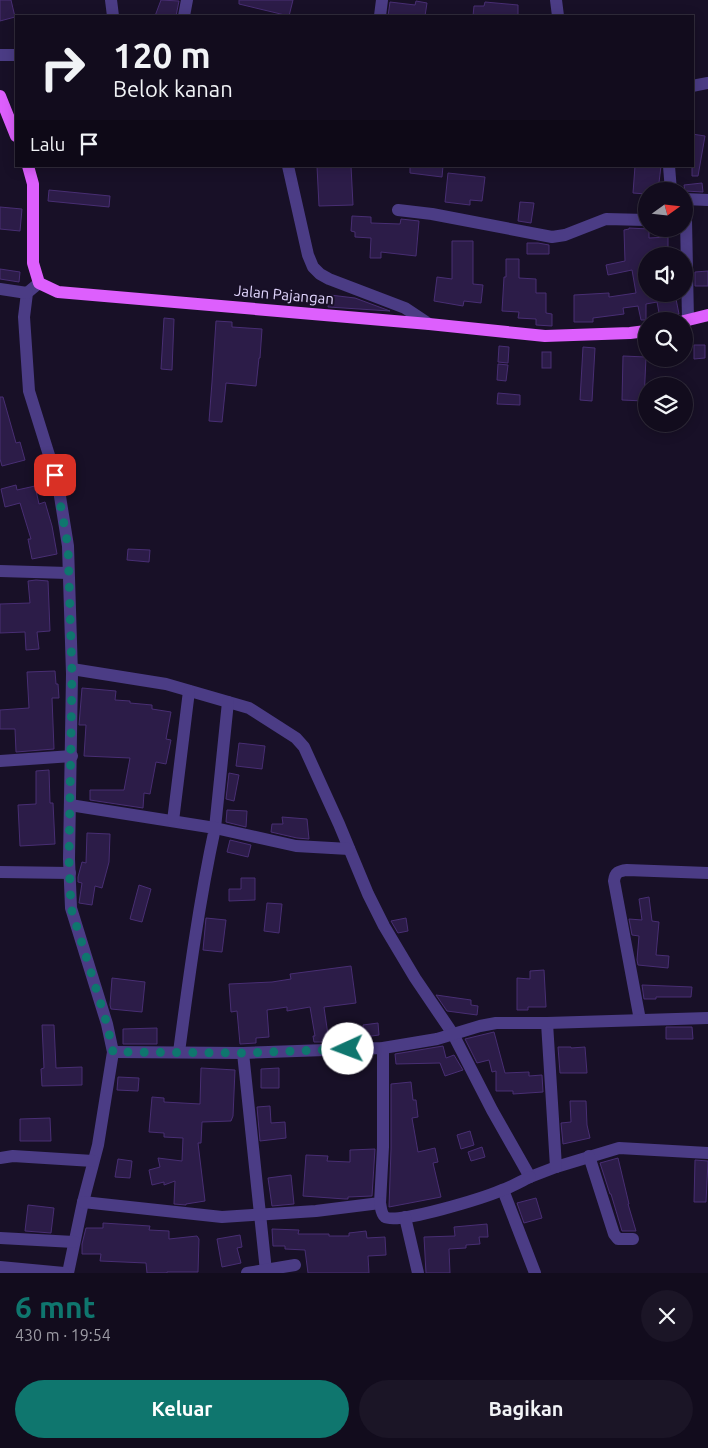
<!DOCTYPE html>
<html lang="id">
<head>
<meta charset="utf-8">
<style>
  body { margin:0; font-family:Ubuntu,sans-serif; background:#1b1526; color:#f1f3f6; height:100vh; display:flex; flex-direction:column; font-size:19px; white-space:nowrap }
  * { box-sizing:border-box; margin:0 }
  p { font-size:16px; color:#9c9ba4 }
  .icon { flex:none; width:28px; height:28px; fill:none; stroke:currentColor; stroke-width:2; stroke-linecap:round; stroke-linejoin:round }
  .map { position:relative; height:1273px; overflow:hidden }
  .side { display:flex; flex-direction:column; background:#120c1d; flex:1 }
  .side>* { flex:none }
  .banner { position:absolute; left:15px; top:15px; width:679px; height:152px; border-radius:0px; box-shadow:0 2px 12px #0003,0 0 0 1px #312c3b; background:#120c1d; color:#f1f3f6; overflow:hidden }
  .needle { width:32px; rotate:75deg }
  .fabs { position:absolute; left:638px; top:182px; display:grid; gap:10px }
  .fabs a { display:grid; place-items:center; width:55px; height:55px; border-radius:50%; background:#120c1d; box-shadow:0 2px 12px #0003,0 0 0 1px #312c3b; font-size:25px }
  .pin { position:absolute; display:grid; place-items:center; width:42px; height:42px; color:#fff; margin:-21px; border-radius:10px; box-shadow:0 2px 8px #0006 }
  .me { position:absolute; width:55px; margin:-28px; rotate:268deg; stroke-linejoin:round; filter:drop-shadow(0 0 4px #0008) }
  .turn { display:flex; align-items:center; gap:18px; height:105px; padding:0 15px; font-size:22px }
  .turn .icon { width:65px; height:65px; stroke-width:2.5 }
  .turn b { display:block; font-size:35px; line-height:42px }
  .then { display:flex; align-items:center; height:48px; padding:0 15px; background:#0003; gap:10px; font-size:19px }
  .round { display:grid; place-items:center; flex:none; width:52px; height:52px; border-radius:26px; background:#1b1526 }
  .overview { display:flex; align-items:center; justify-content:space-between; height:85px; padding:0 15px }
  h1 { font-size:30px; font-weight:700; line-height:38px; color:#0f766e }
  .button { display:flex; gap:10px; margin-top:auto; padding:10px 15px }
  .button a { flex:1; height:58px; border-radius:30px; background:#0f766e; color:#fff; font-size:20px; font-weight:700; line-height:58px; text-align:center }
  .button a+a { background:#1b1526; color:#f1f3f6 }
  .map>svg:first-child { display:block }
</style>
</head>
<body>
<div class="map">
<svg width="708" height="1273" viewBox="0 0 708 1273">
  <rect width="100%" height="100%" fill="#181027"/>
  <!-- building -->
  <g fill="#2c1c48" stroke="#482e73">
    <polygon points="0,0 11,0 15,17 0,21"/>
    <polygon points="161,0 179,1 176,16 155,16"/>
    <polygon points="239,0 293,0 289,16 239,4"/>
    <polygon points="416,1 427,3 425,16 388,16 390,2 415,5"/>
    <polygon points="485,2 518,5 518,16 473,16 474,6 484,6"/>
    <polygon points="692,134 705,136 698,176 692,176"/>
    <polygon points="317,166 351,166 353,205 319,206"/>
    <polygon points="410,166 443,166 442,177 410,173"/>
    <polygon points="635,166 661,166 658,191 646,191 646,194 633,193"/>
    <polygon points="448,173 485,177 482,201 470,200 470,205 445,202"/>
    <polygon points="702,183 703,192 685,191 684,185"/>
    <polygon points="49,190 110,196 109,207 48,201"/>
    <polygon points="520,202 534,203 531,223 518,221"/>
    <polygon points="0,207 22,209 20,231 0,229"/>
    <polygon points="352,216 371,217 371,223 400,224 401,219 419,221 416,256 381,252 381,258 370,258 371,238 355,237 355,232 351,231"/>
    <polygon points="629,228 649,229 649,238 668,237 668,251 650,252 651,256 646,256 646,294 675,294 679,314 660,318 657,302 646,304 646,320 641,320 638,306 623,308 624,314 593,318 593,322 574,322 574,295 609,293 609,297 636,293 632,270 608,275 606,265 625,261 624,230 629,229"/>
    <polygon points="452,241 473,241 473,284 483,285 481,303 464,301 463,306 434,301 437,277 452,279"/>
    <polygon points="527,243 538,243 549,245 549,254 527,254"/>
    <polygon points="506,259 519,259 519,278 536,279 536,293 546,293 546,313 552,314 552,326 536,325 536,319 518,318 519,312 502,311 504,277 506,277"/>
    <polygon points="0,269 20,272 19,282 0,279"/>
    <polygon points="708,271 708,286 695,286 695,272"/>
    <polygon points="330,295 355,298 390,311 328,307"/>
    <polygon points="164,318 174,319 172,370 161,369"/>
    <polygon points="216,321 232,322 232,327 262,329 260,358 259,358 256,386 226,383 222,422 209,421 212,382"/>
    <polygon points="694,345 705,345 705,358 694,359"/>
    <polygon points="499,346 509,347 508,363 498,362"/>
    <polygon points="583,347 595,348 592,401 580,400"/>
    <rect x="542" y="352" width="9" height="16"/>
    <polygon points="623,356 646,357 644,401 622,400"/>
    <polygon points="498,364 508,365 506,381 497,380"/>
    <polygon points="498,393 520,395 520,405 497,404"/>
    <polygon points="0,397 3,397 16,443 20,442 25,460 2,466 0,459"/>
    <polygon points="16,485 17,490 35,486 39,504 45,502 52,526 57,554 32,559 28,539 31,539 20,503 5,507 1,489"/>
    <polygon points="128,549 150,550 149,562 127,560"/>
    <polygon points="36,580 48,581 50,631 37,632 39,649 26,650 25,632 0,633 0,604 30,603 28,581"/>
    <polygon points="55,671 56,684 58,684 59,698 52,698 54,749 16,752 15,729 0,729 0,710 29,708 27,672"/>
    <polygon points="82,688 116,691 115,700 130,701 130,703 152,705 152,709 171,712 166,739 171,740 166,764 156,762 150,794 144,793 143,808 90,800 90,790 124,790 130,758 84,756 86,725 79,725"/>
    <polygon points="239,743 265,746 262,769 236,766"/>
    <polygon points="49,770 50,803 53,803 55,844 20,846 18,805 36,804 36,771"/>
    <polygon points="229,773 239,775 234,801 226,799"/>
    <polygon points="227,810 247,811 246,827 226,822"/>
    <polygon points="282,817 307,819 309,839 297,838 271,832 272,824 283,824"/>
    <polygon points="87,833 110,834 109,862 102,888 95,886 92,905 79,903 82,883 78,882 78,877 82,862 86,863"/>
    <polygon points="230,840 251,845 248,857 227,852"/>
    <polygon points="241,878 255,878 255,900 229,901 229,889 241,889"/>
    <polygon points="139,885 151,889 142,922 130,919"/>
    <polygon points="649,897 652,921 659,922 656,955 669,956 668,968 638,965 637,960 639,936 632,935 629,919 642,920 639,899"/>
    <polygon points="267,903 282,904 279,933 264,931"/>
    <polygon points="206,918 226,920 222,952 203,950"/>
    <polygon points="406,918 408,931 398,933 391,921"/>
    <polygon points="351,966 356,1003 324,1007 329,1042 314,1042 313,1036 315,1036 310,1007 287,1011 287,1007 267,1010 269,1037 256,1038 256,1043 240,1044 237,1011 231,1012 229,984 272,982 291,979 290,974"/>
    <polygon points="544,970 546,1007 528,1007 528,1010 517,1010 517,978 530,979 530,971"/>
    <polygon points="112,978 145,982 142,1012 111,1009 110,1005"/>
    <polygon points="642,985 692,987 691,997 656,997 656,999 644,999"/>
    <polygon points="436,995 471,1000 471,1005 478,1006 477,1015 447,1011"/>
    <polygon points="378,1023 379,1035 364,1037 363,1025"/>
    <polygon points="42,1025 54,1025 56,1068 82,1067 82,1085 42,1086 41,1069 44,1068"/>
    <polygon points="666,1027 692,1027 693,1039 666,1039"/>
    <polygon points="157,1028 157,1044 123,1044 123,1029"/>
    <polygon points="494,1032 505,1073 529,1072 529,1076 542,1075 543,1092 513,1094 513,1091 496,1091 496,1071 492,1072 489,1060 477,1063 465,1039"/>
    <polygon points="443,1046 446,1058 454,1055 463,1070 445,1076 440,1063 396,1064 395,1054"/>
    <polygon points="558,1047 571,1047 571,1048 585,1047 587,1073 560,1073"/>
    <polygon points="201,1068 235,1070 233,1116 231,1121 202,1122 201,1143 198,1143 205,1201 186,1204 186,1205 174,1204 175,1181 164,1185 164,1182 152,1185 149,1170 160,1167 158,1158 182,1161 183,1138 164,1137 164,1133 149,1132 152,1097 164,1098 164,1102 200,1104"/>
    <polygon points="279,1068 279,1088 261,1088 261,1069"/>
    <polygon points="118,1077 139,1078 138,1091 117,1090"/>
    <polygon points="411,1082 413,1100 416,1100 418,1117 412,1118 418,1152 435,1148 438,1162 433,1163 441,1197 389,1207 391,1149 391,1084"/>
    <polygon points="570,1101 586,1101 587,1125 590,1138 563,1144 561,1123 571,1122"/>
    <polygon points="270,1106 271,1123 285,1122 286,1138 260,1141 257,1107"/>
    <polygon points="50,1118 51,1141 20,1141 20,1119"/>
    <polygon points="470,1131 474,1145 461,1149 457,1135"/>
    <polygon points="482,1147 485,1157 471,1161 468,1152"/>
    <polygon points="375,1149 372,1196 348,1197 348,1199 345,1199 303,1196 306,1155 328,1156 327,1161 350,1162 350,1150"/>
    <polygon points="618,1158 629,1204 628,1204 636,1231 622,1231 611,1194 610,1194 600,1163"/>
    <polygon points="118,1159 132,1161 130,1178 115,1177"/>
    <polygon points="695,1160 708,1161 706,1202 694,1202"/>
    <polygon points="291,1175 294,1204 272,1206 268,1178"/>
    <polygon points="536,1198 542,1218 524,1223 517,1203"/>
    <polygon points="28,1205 54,1208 51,1233 25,1231"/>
    <polygon points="103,1223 150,1226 149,1230 169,1231 169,1239 197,1236 199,1239 198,1272 167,1272 167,1273 147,1273 146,1263 100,1261 101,1254 82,1254 82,1244 86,1228 103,1228"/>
    <polygon points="487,1224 488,1237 479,1237 480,1244 466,1245 466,1248 449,1249 450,1273 426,1273 424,1237 455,1236 454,1227"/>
    <polygon points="272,1229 299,1230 298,1234 329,1234 329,1236 349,1236 349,1233 366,1231 367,1238 385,1237 386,1255 368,1256 369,1273 308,1273 305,1250 285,1249 285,1246 273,1246"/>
    <polygon points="240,1235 242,1247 237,1248 241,1263 222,1267 217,1239"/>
  </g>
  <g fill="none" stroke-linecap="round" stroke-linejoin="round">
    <!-- minor -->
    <g stroke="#4b3c85" stroke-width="12">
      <polyline points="111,0 113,16"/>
      <polyline points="556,0 558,16"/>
      <polyline points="184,16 187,0"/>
      <polyline points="380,16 382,0"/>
      <polyline points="0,55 16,55"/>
      <polyline points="692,86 708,83"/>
      <polyline points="288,166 308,255 313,267 320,274 329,279 405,308 429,324"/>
      <polyline points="669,166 671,191"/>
      <polyline points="684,199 708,200"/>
      <polyline points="684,202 687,207 686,220 688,320"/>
      <polyline points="398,210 432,214 552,237 565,235 606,219 646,220"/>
      <polyline points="39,283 27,293 24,317 29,391 58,484 68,546 72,674 69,859 71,908 107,1024 113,1052 98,1145 83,1202 68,1273"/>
      <polyline points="0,289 27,293"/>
      <polyline points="0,571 68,573"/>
      <polyline points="72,669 166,684 249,708 296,738 304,747 339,824 368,894 384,926 415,978 453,1034 492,1110 530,1177 556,1167 619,1148 708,1153"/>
      <polyline points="228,702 215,828 296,846 349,849"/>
      <polyline points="0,761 72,756"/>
      <path d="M70,805L215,828C199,902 189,977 179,1052"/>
      <polyline points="173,821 189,691"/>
      <polyline points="0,872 70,873"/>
      <path d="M640,1020L614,881C615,872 619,871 627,870L708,873"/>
      <polyline points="547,1023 556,1167"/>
      <polyline points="113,1052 243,1053 383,1048 437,1039 480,1026 496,1023 547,1023 708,1018"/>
      <polyline points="243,1053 266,1271"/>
      <polyline points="589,1156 614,1234 618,1239 633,1239"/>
      <polyline points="0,1158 13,1156 93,1161"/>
      <polyline points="503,1190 535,1273"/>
      <polyline points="83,1202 222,1217 316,1211 380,1203 383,1147 383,1048"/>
      <path d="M380,1203C381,1207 381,1214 385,1217C398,1225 486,1197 502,1190C512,1187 521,1181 530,1177"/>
      <polyline points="405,1217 418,1273"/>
      <polyline points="0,1238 74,1242"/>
      <polyline points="0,1267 64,1273"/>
      <polyline points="247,1273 295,1265"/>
    </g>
    <!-- major -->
    <g stroke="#dd5ffd" stroke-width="12">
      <polyline points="0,96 16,136"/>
      <polyline points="28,166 33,184 33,263 39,283 58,292 429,324 545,336 630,333 646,331"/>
      <polyline points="684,321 708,315"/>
    </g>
  </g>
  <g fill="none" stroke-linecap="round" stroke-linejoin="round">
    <!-- route -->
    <polyline stroke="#0f766e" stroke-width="9" stroke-dasharray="0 16.2" points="55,475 68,546 72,674 69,859 71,908 107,1024 113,1052 243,1053 348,1049"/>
  </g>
  <g text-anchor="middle" stroke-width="4" stroke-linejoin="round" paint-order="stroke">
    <!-- street labels -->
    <g font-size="15" fill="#e2d6fe" stroke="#181027">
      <text transform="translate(284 295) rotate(5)" y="5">Jalan Pajangan</text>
    </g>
  </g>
</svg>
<div class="fabs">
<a><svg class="needle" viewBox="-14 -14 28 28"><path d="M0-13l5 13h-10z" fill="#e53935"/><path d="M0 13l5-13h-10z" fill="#9c9ba4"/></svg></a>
<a><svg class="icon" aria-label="sound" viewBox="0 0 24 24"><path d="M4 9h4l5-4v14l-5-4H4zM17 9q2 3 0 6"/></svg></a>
<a><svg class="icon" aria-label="search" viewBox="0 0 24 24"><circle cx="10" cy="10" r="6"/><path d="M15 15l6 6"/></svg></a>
<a><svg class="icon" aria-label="layers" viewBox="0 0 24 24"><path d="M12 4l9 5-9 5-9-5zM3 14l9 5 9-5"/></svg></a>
</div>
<div class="pin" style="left:55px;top:475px;background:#d93025"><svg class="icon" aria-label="arrive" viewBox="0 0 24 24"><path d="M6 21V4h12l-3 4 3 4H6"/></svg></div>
<svg class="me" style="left:348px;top:1049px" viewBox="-20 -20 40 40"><circle r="19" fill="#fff"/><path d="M0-13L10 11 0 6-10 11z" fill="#0f766e"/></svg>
<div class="banner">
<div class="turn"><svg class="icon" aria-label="right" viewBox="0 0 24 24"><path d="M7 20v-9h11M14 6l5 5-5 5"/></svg><div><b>120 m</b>Belok kanan</div></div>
<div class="then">Lalu<svg class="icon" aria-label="arrive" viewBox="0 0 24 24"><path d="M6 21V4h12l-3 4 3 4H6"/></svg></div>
</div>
</div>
<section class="side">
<div class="overview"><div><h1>6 mnt</h1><p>430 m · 19:54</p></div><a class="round"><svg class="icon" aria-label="close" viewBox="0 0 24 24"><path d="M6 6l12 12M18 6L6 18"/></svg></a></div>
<div class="button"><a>Keluar</a><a>Bagikan</a></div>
</section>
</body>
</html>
